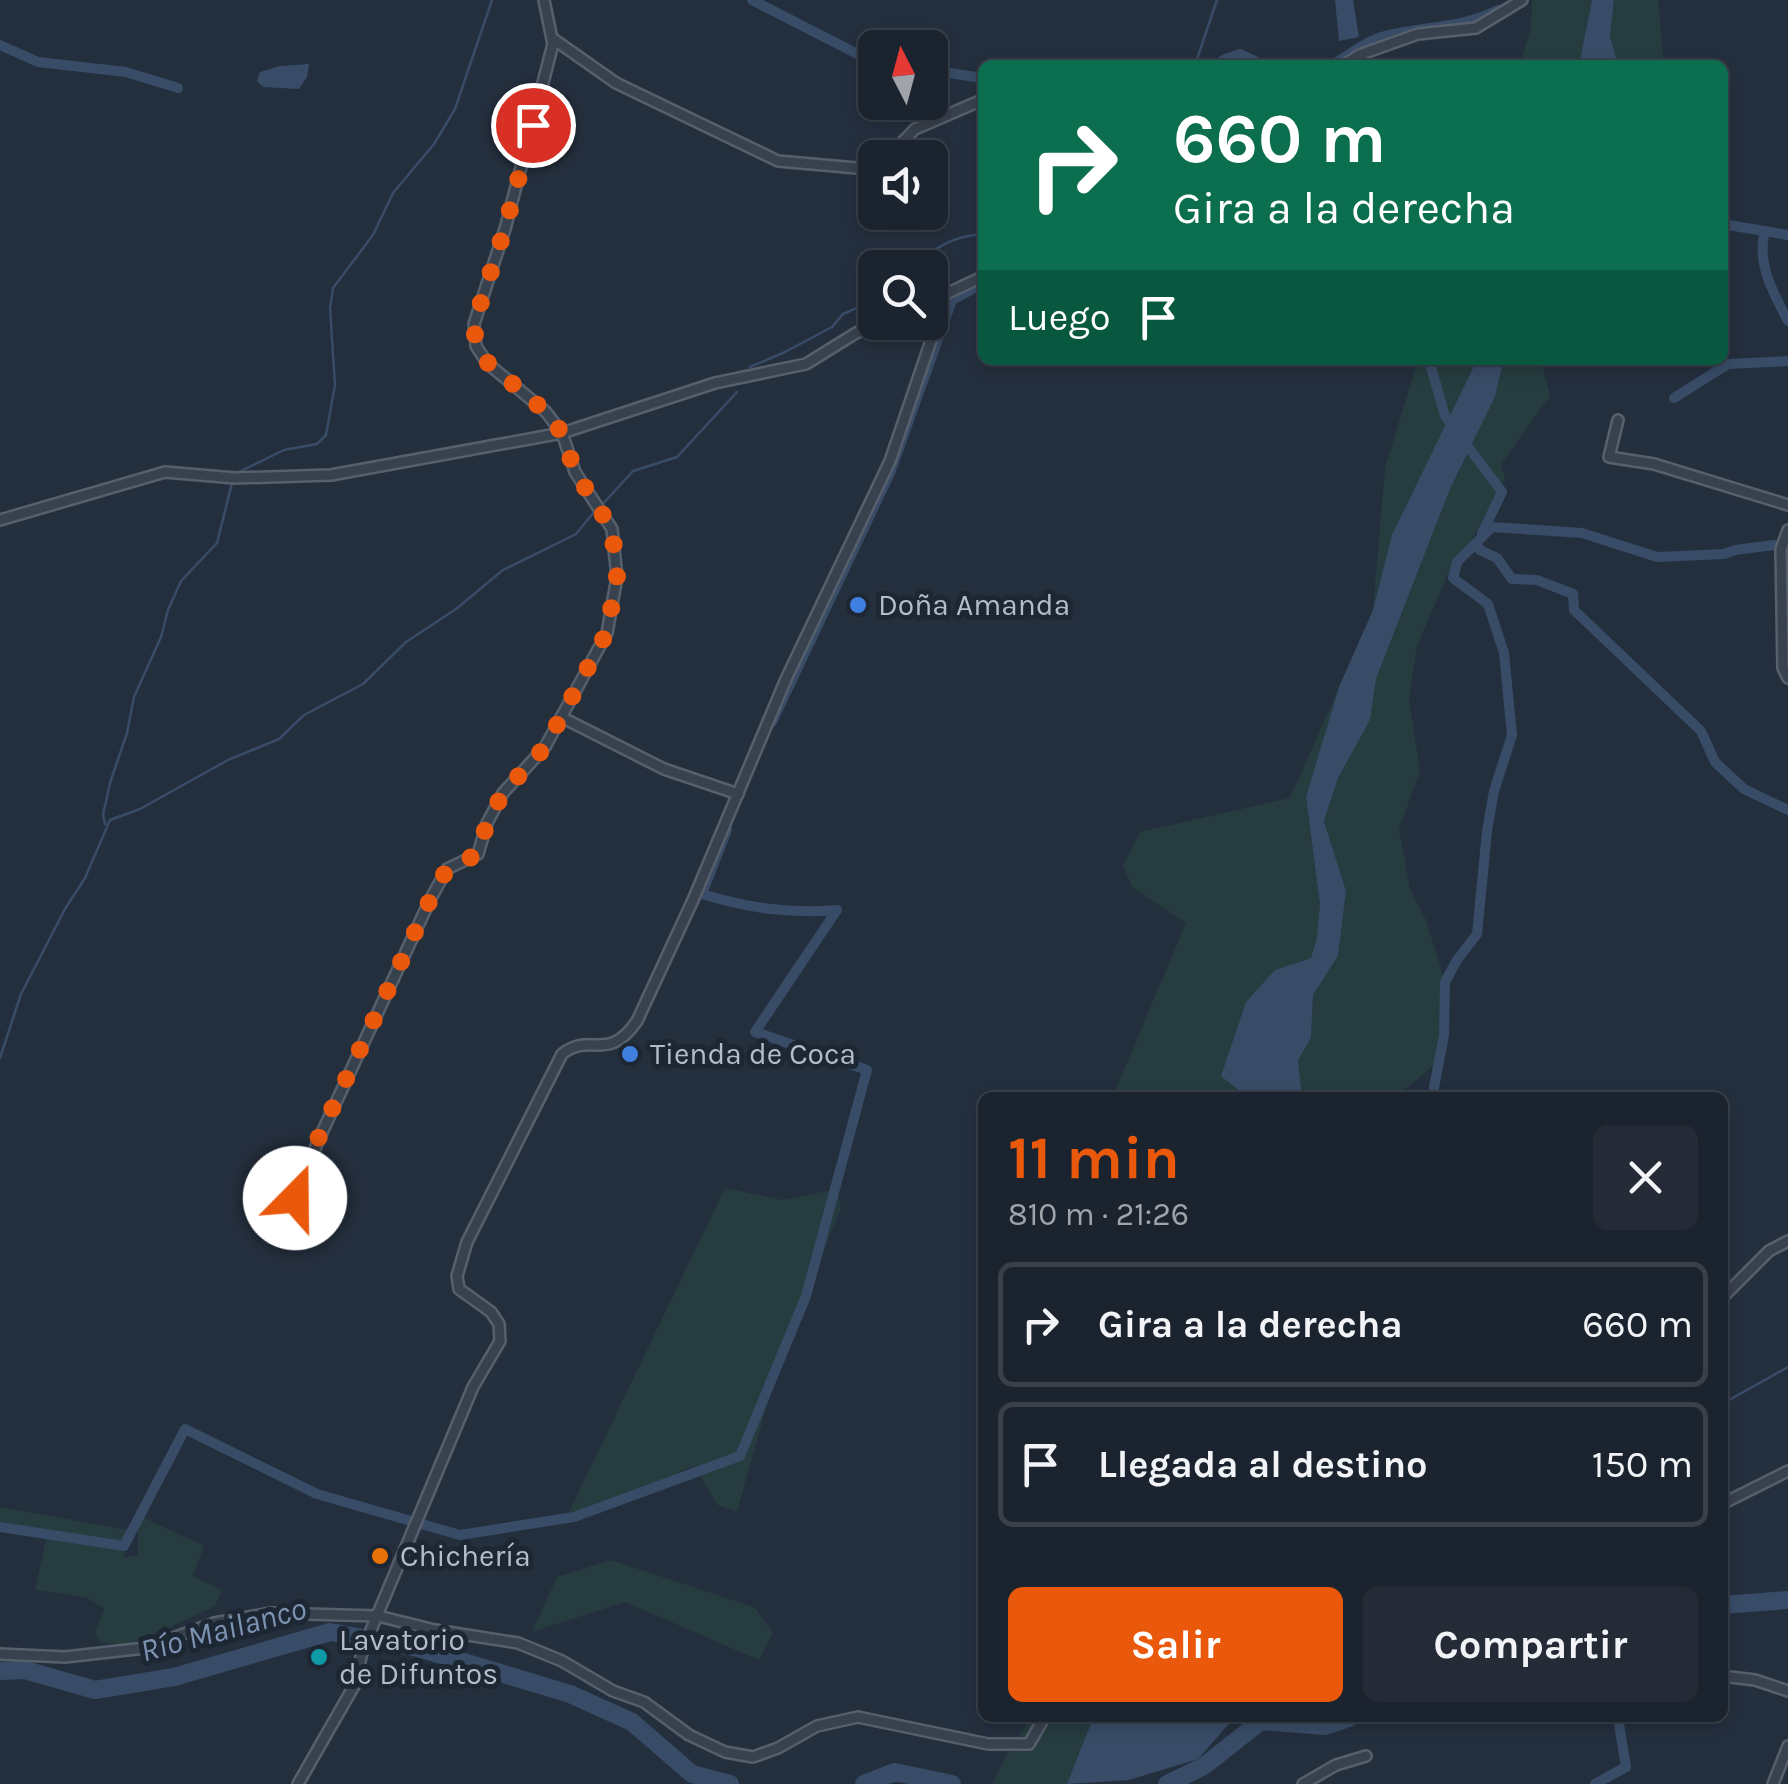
<!DOCTYPE html>
<html lang="es">
<head>
<meta charset="utf-8">
<style>
  body { margin:0; font-family:Karla,sans-serif; background:#242b36; color:#f1f3f6; height:100vh; display:flex; flex-direction:column; font-size:38px; white-space:nowrap }
  * { box-sizing:border-box; margin:0 }
  p { font-size:32px; color:#a0a4aa }
  .icon { flex:none; width:55px; height:55px; fill:none; stroke:currentColor; stroke-width:2; stroke-linecap:round; stroke-linejoin:round }
  .map { position:relative; flex:1; overflow:hidden }
  .side { position:absolute; left:978px; top:1092px; width:750px; height:630px; display:flex; flex-direction:column; background:#1b232e; border-radius:15px; box-shadow:0 5px 15px #0003,0 0 0 2px #39404a }
  .side>* { flex:none }
  .top-card { position:absolute; left:978px; top:60px; width:750px; height:305px; border-radius:15px; box-shadow:0 5px 15px #0003,0 0 0 2px #39404a; background:#0b6e4f; color:#fff; overflow:hidden }
  .needle { width:65px; rotate:354deg }
  .controls { position:absolute; left:858px; top:30px; display:grid; gap:20px }
  .controls a { display:grid; place-items:center; width:90px; height:90px; border-radius:15px; background:#1b232e; box-shadow:0 5px 15px #0003,0 0 0 2px #39404a; font-size:50px }
  .pin { position:absolute; display:grid; place-items:center; width:85px; height:85px; color:#fff; margin:-42px; border:5px solid #fff; border-radius:50%; box-shadow:0 2px 10px #0007 }
  .me { position:absolute; width:110px; margin:-55px; rotate:22deg; stroke-linejoin:round; filter:drop-shadow(0 0 8px #0008) }
  .turn { display:flex; align-items:center; gap:35px; height:210px; padding:0 30px; font-size:45px }
  .turn .icon { width:130px; height:130px; stroke-width:2.5 }
  .turn b { display:block; font-size:70px; line-height:85px }
  .then { display:flex; align-items:center; height:95px; padding:0 30px; background:#0003; gap:20px; font-size:38px }
  .round { display:grid; place-items:center; flex:none; width:105px; height:105px; border-radius:15px; background:#242b36 }
  .headline { display:flex; align-items:center; justify-content:space-between; height:170px; padding:0 30px }
  h1 { font-size:60px; font-weight:700; line-height:75px; color:#ea580c }
  .primary-button { display:flex; gap:20px; margin-top:auto; padding:20px 30px }
  .primary-button a { flex:1; height:115px; border-radius:15px; background:#ea580c; color:#fff; font-size:40px; font-weight:700; line-height:115px; text-align:center }
  .primary-button a+a { background:#242b36; color:#f1f3f6 }
  ul { padding:0; list-style:none }
  li { display:flex; align-items:center; gap:30px; height:125px; margin:0 20px 15px; padding:0 10px; border:5px solid #39404a; border-radius:15px }
  li div { flex:1 }
  li b { display:block; font-size:38px }
  li em { font-style:normal }
  .map>svg:first-child { display:block }
</style>
</head>
<body>
<div class="map">
<svg width="1788" height="1784" viewBox="0 0 1788 1784">
  <rect width="100%" height="100%" fill="#242f3e"/>
  <!-- green -->
  <g fill="#263c3f">
    <polygon points="1532,0 1592,0 1579,65 1520,65 1531,26"/>
    <polygon points="1614,0 1658,0 1664,65 1618,65 1610,36"/>
    <polygon points="1418,360 1477,360 1373,610 1385,468"/>
    <polygon points="1509,360 1541,360 1550,396 1501,464 1505,479 1467,548 1447,576 1417,646 1409,699 1420,771 1399,829 1410,889 1426,920 1445,982 1444,1035 1439,1061 1396,1097 1302,1098 1298,1060 1311,1038 1313,995 1338,956 1346,891 1324,821 1338,778 1370,720 1376,679 1450,489 1495,397 1502,366"/>
    <polygon points="1339,687 1306,798 1320,904 1317,937 1311,958 1275,970 1247,1097 1112,1098 1186,923 1132,887 1123,865 1140,832 1290,798"/>
    <polygon points="725,1188 783,1200 837,1189 841,1209 781,1354 737,1512 718,1505 693,1466 649,1487 568,1514"/>
    <polygon points="0,1507 128,1530 124,1558 138,1555 138,1515 204,1546 193,1576 222,1590 215,1606 134,1644 102,1643 95,1633 104,1609 86,1597 35,1590 47,1535 0,1526"/>
    <polygon points="611,1560 754,1607 773,1632 759,1660 625,1602 532,1632 557,1577"/>
    <polygon points="1031,1718 1093,1718 1067,1784 992,1784 1011,1747"/>
  </g>
  <!-- water -->
  <g fill="#394c67">
    <polygon points="1335,0 1353,0 1359,37 1339,41"/>
    <polygon points="1592,0 1614,0 1610,36 1618,65 1579,65"/>
    <polygon points="309,64 307,77 299,89 263,87 257,81 260,72 280,66"/>
    <polygon points="1477,360 1509,360 1502,367 1495,397 1450,489 1376,679 1370,720 1338,778 1324,821 1346,891 1338,956 1313,995 1311,1038 1298,1060 1302,1097 1247,1097 1221,1076 1246,1002 1275,970 1311,958 1317,937 1320,904 1306,797 1339,687 1373,610 1392,535"/>
    <polygon points="1093,1718 1234,1718 1198,1759 1129,1780 1067,1784"/>
  </g>
  <g fill="none" stroke-linecap="round" stroke-linejoin="round">
    <!-- stream -->
    <g stroke="#394c67" stroke-width="2.5">
      <polyline points="1195,65 1217,0"/>
      <path d="M912,268C932,249 955,234 982,235"/>
      <polyline points="750,367 785,352 832,327 843,314 875,300"/>
      <polyline points="239,472 284,450 317,444 326,435 335,385 330,308 333,288 373,235 393,193 434,144 455,109 492,0"/>
      <polyline points="600,507 633,471 677,457 737,392"/>
      <polyline points="105,824 103,815 110,783 127,733 134,697 161,637 168,610 181,581 217,543 232,483"/>
      <polyline points="0,1058 21,994 65,909 85,878 110,820 140,809 228,760 279,739 304,715 363,684 406,642 456,609 503,570 576,534 594,512"/>
      <polyline points="1722,1404 1788,1367"/>
    </g>
    <!-- canal -->
    <g stroke="#394c67" stroke-width="10">
      <polyline points="752,0 875,63"/>
      <polyline points="0,45 38,62 126,72 178,88"/>
      <polyline points="1220,65 1223,60 1240,54 1263,65"/>
      <path d="M1331,65C1348,57 1363,42 1381,37C1420,26 1461,29 1498,10"/>
      <polyline points="930,70 982,78"/>
      <polyline points="1722,224 1788,235"/>
      <path d="M1765,231C1756,263 1773,292 1788,321"/>
      <polyline points="1429,360 1445,416 1502,492 1482,533"/>
      <polyline points="1674,398 1728,364 1788,361"/>
      <polyline points="1477,544 1480,550 1497,558 1512,579 1537,580 1573,594 1574,610 1701,731 1715,762 1744,789 1788,810"/>
      <polyline points="772,722 890,473 952,300 982,284"/>
      <polyline points="1432,1098 1444,1035 1445,982 1457,960 1477,934 1487,831 1494,791 1512,735 1504,653 1488,604 1453,578 1457,562 1492,527 1582,533 1657,557 1724,554 1735,550 1774,545"/>
      <path d="M0,1527L124,1546L185,1429L317,1494L460,1535L574,1517L740,1456L806,1296L867,1070L755,1032L837,910C789,914 748,908 702,894L727,830"/>
      <polyline points="1595,1784 1626,1767 1618,1718"/>
    </g>
    <!-- river -->
    <g stroke="#394c67" stroke-width="18">
      <polyline points="1722,1605 1788,1600"/>
      <polyline points="0,1671 25,1670 95,1690 174,1677 330,1632 418,1648 570,1694 632,1722 692,1774 730,1784"/>
      <polyline points="864,1784 895,1772 952,1784"/>
      <polyline points="1167,1784 1204,1766 1261,1721 1325,1726 1349,1718"/>
    </g>
    <!-- street casing -->
    <g stroke="#565f6c" stroke-width="14">
      <g id="street">
        <polyline points="552,38 616,83 778,161 868,169 875,165"/>
        <polyline points="1344,65 1359,55 1418,34 1476,28 1522,0"/>
        <polyline points="887,158 915,129 982,100"/>
        <polyline points="931,301 982,277"/>
        <polyline points="1618,420 1609,457 1654,464 1788,505"/>
        <polyline points="0,520 165,472 235,478 331,475 562,433 715,383 806,364 856,333 881,322"/>
        <polyline points="1788,530 1781,549 1783,668 1788,678"/>
        <polyline points="561,717 664,769 738,794"/>
        <polyline points="283,1227 319,1139 430,900 447,869 478,854 487,823 503,793 545,747 607,633 617,577 612,529 575,472 562,433 546,412 487,363 476,346 474,324 505,229 553,44 544,0"/>
        <polyline points="1722,1298 1769,1251 1788,1241"/>
        <polyline points="1722,1504 1788,1471"/>
        <polyline points="0,1654 65,1657 145,1648 214,1623 271,1613 378,1616 435,1630 518,1643 562,1661 613,1691 644,1702 689,1735 725,1752 753,1757 778,1748 817,1726 858,1717 988,1744 1029,1744 1044,1718"/>
        <polyline points="1722,1676 1755,1680 1788,1691"/>
        <path d="M298,1784L354,1686L363,1649L473,1387L500,1341L499,1324L491,1312L459,1289L457,1276L467,1242L562,1054C592,1031 607,1064 637,1021L693,900L786,679L890,461L937,323L935,300"/>
        <polyline points="1303,1784 1336,1765 1366,1756"/>
        <polyline points="1773,1784 1788,1746"/>
      </g>
    </g>
    <!-- street -->
    <use href="#street" stroke="#38414e" stroke-width="9"/>
  </g>
  <g fill="none" stroke-linecap="round" stroke-linejoin="round">
    <!-- route -->
    <polyline stroke="#ea580c" stroke-width="18" stroke-dasharray="0 32.4" points="295,1198 318,1139 430,900 447,869 478,854 487,823 503,793 545,747 607,632 617,576 612,529 575,472 562,433 546,412 487,362 476,346 474,324 505,228 533,125"/>
  </g>
  <!-- markers -->
  <g fill="#3f7fe0" stroke="#1d2633" stroke-width="4">
    <circle cx="858" cy="605" r="10"/>
    <circle cx="630" cy="1054" r="10"/>
  </g>
  <circle fill="#e8710a" stroke="#1d2633" stroke-width="4" cx="380" cy="1556" r="10"/>
  <circle fill="#0f9aa8" stroke="#1d2633" stroke-width="4" cx="319" cy="1657" r="10"/>
  <g text-anchor="middle" stroke-width="10" stroke-linejoin="round" paint-order="stroke">
    <!-- poi labels -->
    <g font-size="30" fill="#b4bcc9" stroke="#1d2633" text-anchor="start">
      <text x="878" y="615">Doña Amanda</text>
      <text x="650" y="1064">Tienda de Coca</text>
      <text x="400" y="1566">Chichería</text>
      <text x="339" y="1650">Lavatorio<tspan x="339" dy="34">de Difuntos</tspan></text>
    </g>
    <!-- water labels -->
    <g font-size="32" font-style="italic" fill="#7c92b1" stroke="#1d2633">
      <text transform="translate(223 1629) rotate(-15)" y="11">Río Mailanco</text>
    </g>
  </g>
</svg>
<div class="controls">
<a><svg class="needle" viewBox="-14 -14 28 28"><path d="M0-13l5 13h-10z" fill="#e53935"/><path d="M0 13l5-13h-10z" fill="#a0a4aa"/></svg></a>
<a><svg class="icon" aria-label="sound" viewBox="0 0 24 24"><path d="M4 9h4l5-4v14l-5-4H4zM17 9q2 3 0 6"/></svg></a>
<a><svg class="icon" aria-label="search" viewBox="0 0 24 24"><circle cx="10" cy="10" r="6"/><path d="M15 15l6 6"/></svg></a>
</div>
<div class="pin" style="left:533px;top:125px;background:#d93025"><svg class="icon" aria-label="arrive" viewBox="0 0 24 24"><path d="M6 21V4h12l-3 4 3 4H6"/></svg></div>
<svg class="me" style="left:295px;top:1198px" viewBox="-20 -20 40 40"><circle r="19" fill="#fff"/><path d="M0-13L10 11 0 6-10 11z" fill="#ea580c"/></svg>
<div class="top-card">
<div class="turn"><svg class="icon" aria-label="right" viewBox="0 0 24 24"><path d="M7 20v-9h11M14 6l5 5-5 5"/></svg><div><b>660 m</b>Gira a la derecha</div></div>
<div class="then">Luego<svg class="icon" aria-label="arrive" viewBox="0 0 24 24"><path d="M6 21V4h12l-3 4 3 4H6"/></svg></div>
</div>
<section class="side">
<div class="headline"><div><h1>11 min</h1><p>810 m · 21:26</p></div><a class="round"><svg class="icon" aria-label="close" viewBox="0 0 24 24"><path d="M6 6l12 12M18 6L6 18"/></svg></a></div>
<ul>
<li><svg class="icon" aria-label="right" viewBox="0 0 24 24"><path d="M7 20v-9h11M14 6l5 5-5 5"/></svg><div><b>Gira a la derecha</b></div><em>660 m</em></li>
<li><svg class="icon" aria-label="arrive" viewBox="0 0 24 24"><path d="M6 21V4h12l-3 4 3 4H6"/></svg><div><b>Llegada al destino</b></div><em>150 m</em></li>
</ul>
<div class="primary-button"><a>Salir</a><a>Compartir</a></div>
</section>
</div>
</body>
</html>
